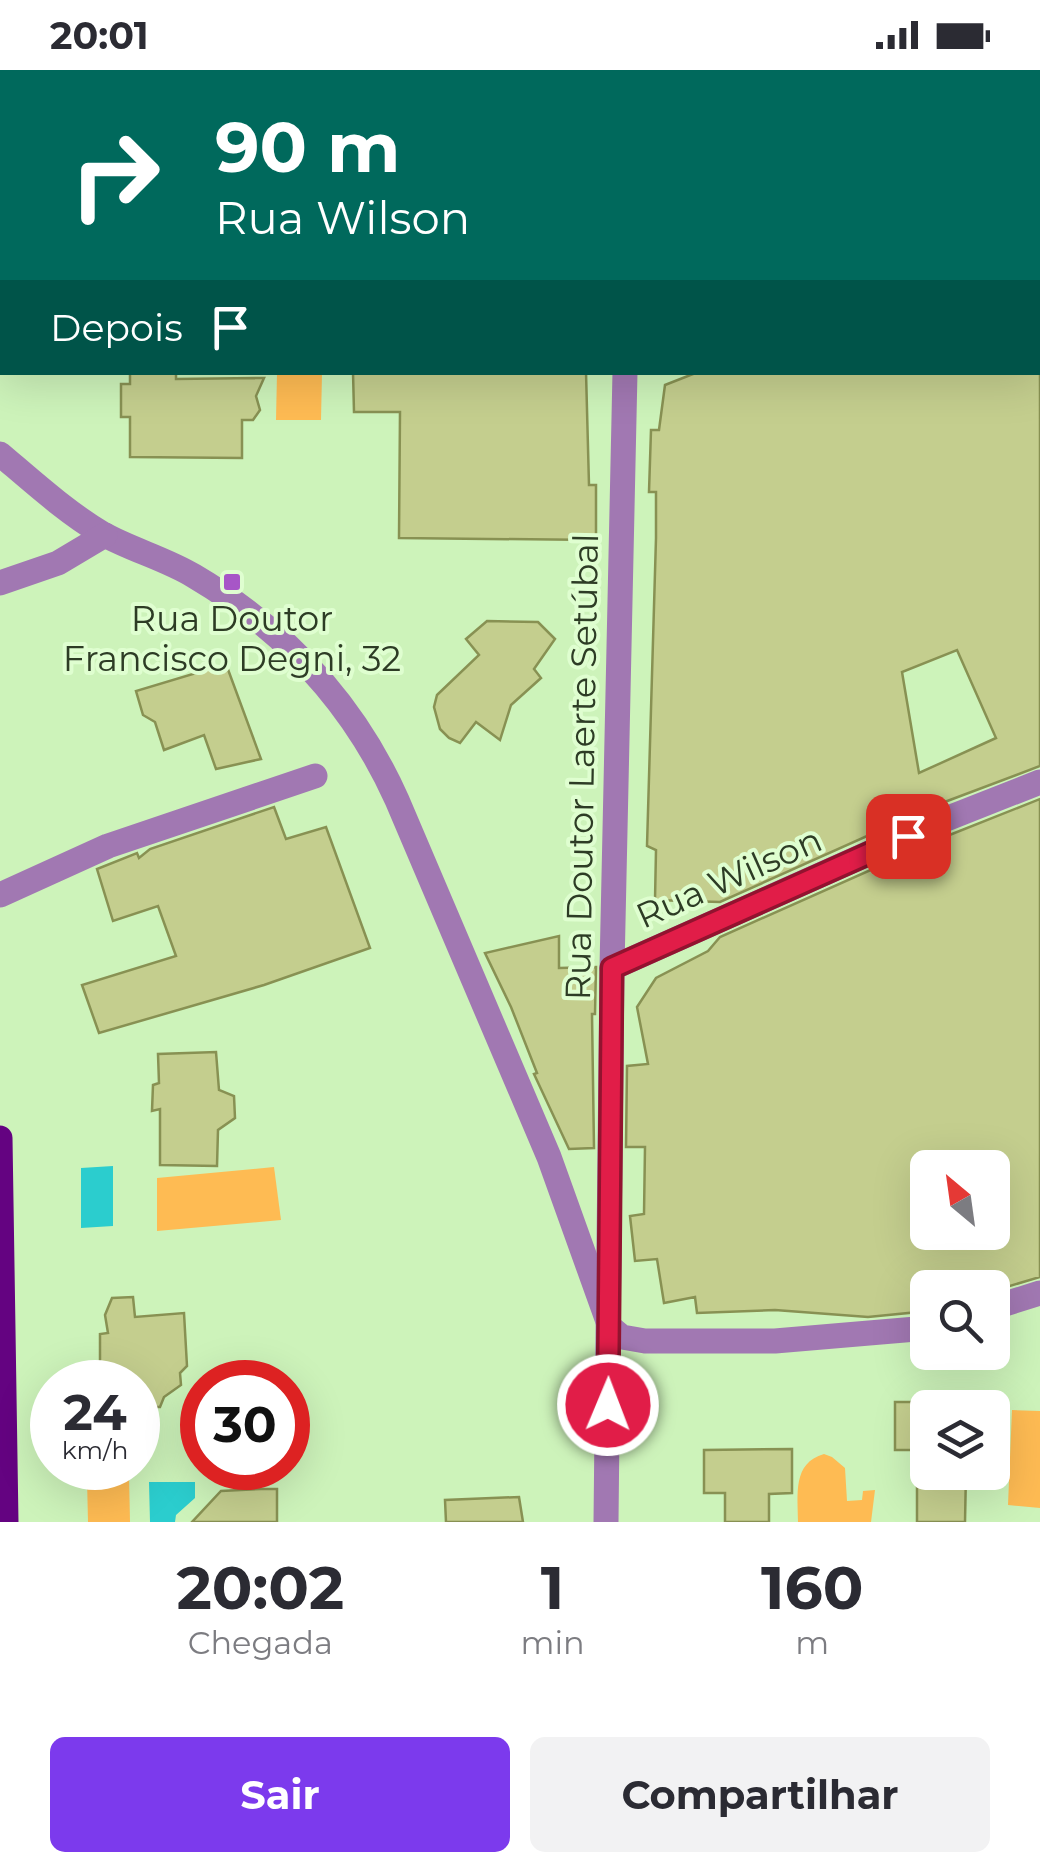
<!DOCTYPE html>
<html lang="pt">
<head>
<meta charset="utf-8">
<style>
  body { margin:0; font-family:Montserrat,sans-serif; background:#f2f2f3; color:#2b2b33; height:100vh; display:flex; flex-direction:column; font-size:38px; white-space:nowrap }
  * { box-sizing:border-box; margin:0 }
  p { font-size:32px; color:#7c7c81 }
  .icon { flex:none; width:55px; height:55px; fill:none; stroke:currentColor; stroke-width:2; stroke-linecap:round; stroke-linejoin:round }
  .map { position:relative; height:1452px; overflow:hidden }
  .side { display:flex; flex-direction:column; background:#fff; flex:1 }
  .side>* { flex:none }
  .guide { position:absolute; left:0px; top:0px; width:1040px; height:305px; box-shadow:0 10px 40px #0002; background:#00695c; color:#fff; overflow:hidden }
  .needle { width:65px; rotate:331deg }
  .fabs { position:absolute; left:910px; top:1080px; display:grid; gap:20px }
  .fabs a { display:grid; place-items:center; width:100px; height:100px; border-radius:15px; background:#fff; box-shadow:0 10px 40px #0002; font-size:50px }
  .speed { position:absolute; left:30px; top:1290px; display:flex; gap:20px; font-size:50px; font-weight:700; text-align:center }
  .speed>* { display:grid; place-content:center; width:130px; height:130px; border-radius:50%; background:#fff; box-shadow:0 10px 40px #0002; line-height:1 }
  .speed small { font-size:25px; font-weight:400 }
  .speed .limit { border:15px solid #d22; background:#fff; color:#111 }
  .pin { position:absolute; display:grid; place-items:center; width:85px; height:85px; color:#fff; margin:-42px; border-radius:20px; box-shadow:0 5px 15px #0006 }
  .me { position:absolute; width:110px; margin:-55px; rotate:1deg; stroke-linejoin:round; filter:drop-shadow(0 0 8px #0008) }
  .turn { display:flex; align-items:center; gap:35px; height:210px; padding:0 50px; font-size:45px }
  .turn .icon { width:130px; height:130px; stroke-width:2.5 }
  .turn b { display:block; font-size:70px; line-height:85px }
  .then { display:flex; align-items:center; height:95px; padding:0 50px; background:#0003; gap:20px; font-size:38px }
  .eta { display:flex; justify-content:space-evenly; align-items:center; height:170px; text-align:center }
  .eta b { font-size:60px; font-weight:700; line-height:70px }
  .action { display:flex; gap:20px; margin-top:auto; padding:20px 50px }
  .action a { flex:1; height:115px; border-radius:15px; background:#7c3aed; color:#fff; font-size:40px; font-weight:700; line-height:115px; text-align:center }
  .action a+a { background:#f2f2f3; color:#2b2b33 }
  .status { display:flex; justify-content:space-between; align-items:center; height:70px; padding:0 50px; background:#fff; direction:ltr }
  .status svg { height:28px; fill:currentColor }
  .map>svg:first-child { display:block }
</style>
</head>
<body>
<div class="status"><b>20:01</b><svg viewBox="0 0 49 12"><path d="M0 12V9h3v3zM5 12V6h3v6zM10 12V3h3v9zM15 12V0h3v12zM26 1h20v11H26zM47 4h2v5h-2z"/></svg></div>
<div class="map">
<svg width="1040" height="1452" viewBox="0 0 1040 1452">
  <rect width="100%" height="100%" fill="#cdf3ba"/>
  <!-- green -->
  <g fill="#febb53">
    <polygon points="277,303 322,303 321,350 276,350"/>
    <polygon points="274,1097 281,1150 157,1161 157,1108"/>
    <polygon points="1012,1340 1040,1341 1040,1438 1008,1435"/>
    <path d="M824,1384L832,1387L845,1398L847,1431L862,1430L863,1421L875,1420L871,1452H798C798,1425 792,1393 824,1384Z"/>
    <polygon points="129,1405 130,1452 88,1452 87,1409"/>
  </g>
  <!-- water -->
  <g fill="#2bcdce">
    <polygon points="113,1096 113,1156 81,1158 81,1098"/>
    <polygon points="149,1412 195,1412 195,1428 176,1445 175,1452 150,1452"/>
  </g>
  <!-- building -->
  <g fill="#c4ce8e" stroke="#889153" stroke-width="2.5" fill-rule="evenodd">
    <polygon points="353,302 586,302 589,415 596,415 596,470 399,468 400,342 354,342"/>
    <path d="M698,302H1040V696L934,736L720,832L655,830L656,780L647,776L656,468V422H649L651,360H659L665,315ZM957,580L996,668L919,703L902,602Z"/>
    <polygon points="130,303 176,303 176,309 264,308 256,326 260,340 253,350 242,350 242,388 130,387 130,347 121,347 121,314 130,314"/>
    <polygon points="487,551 538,552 555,569 534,599 541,608 511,635 500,670 476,652 460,673 449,668 440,659 434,637 437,625 479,585 466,569"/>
    <polygon points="226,594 261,689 216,699 204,665 164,680 155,652 143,645 136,621"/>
    <path d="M1040,729V1207L1003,1218H928V1241L868,1247L775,1240L697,1243L695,1227L664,1233L657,1189L635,1191L630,1146L644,1144L645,1077H626L627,996L648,994L637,937L656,908L708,881L720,867L947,766ZM928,1098H992V1162H928Z"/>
    <polygon points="274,737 286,769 326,757 370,878 264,915 99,963 82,915 176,886 158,836 113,851 97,799 137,783 139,788 150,779"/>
    <polygon points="559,866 559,898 596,897 595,944 592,944 594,1078 569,1079 534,1004 537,1003 511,937 485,883"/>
    <polygon points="216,982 219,1020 234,1026 235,1048 218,1060 217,1096 160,1095 160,1039 152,1041 153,1015 159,1013 158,984"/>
    <polygon points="133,1227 135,1247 184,1243 187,1296 180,1303 181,1315 164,1327 160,1337 138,1337 138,1312 118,1312 117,1303 108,1302 107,1295 100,1292 100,1264 108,1263 105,1245 112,1228"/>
    <rect x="895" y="1332" width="33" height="48"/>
    <polygon points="792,1379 792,1423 769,1424 769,1452 725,1452 725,1423 704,1423 704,1380"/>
    <polygon points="917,1402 966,1402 965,1452 917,1452"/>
    <polygon points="261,1419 277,1419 277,1452 192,1452 221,1421"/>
    <polygon points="519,1427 523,1452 446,1452 445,1430"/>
  </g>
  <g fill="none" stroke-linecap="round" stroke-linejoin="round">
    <!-- minor -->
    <g stroke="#a178b2" stroke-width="25">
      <polyline points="249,0 249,2"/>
      <polyline points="625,2 625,0"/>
      <polyline points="0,90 2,89"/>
      <polyline points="1038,130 1040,129"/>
      <polyline points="0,236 2,235"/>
      <path d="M0,384C33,412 66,442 103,464C132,480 166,489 194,506C284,559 354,634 397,730L549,1087L610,1257L622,1267L645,1271H775L928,1258"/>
      <polyline points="0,513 58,493 105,465"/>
      <polyline points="0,825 108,776 315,706"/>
      <polyline points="612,898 941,751 1040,712"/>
      <polyline points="992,1238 1040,1223"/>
      <polyline points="606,1452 612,898 625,302"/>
    </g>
    <!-- major -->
    <polyline stroke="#640381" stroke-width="25" points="0,1068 6,1452"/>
  </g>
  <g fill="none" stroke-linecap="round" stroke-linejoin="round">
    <!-- route casing -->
    <g stroke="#92132f" stroke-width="25">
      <polyline id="route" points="608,1335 612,898 908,766"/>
    </g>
    <!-- route -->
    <use href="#route" stroke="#e11d48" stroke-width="18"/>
  </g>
  <!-- markers -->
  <rect fill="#a756c7" stroke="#dffed0" stroke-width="4" x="222" y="502" width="20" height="20" rx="5"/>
  <g text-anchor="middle" stroke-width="8" stroke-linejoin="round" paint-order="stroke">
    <!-- poi labels -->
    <g font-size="35" fill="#2d3c25" stroke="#dffed0">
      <text x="232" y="561">Rua Doutor<tspan x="232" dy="40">Francisco Degni, 32</tspan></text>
    </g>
    <!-- street labels -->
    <g font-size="35" fill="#2d3c25" stroke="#dffed0">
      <text transform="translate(582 697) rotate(-89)" y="12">Rua Doutor Laerte Setúbal</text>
      <text transform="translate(729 808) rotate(-24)" y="12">Rua Wilson</text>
    </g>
  </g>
</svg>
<div class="fabs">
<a><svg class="needle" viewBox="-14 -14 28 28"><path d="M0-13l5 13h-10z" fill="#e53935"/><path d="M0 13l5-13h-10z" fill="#7c7c81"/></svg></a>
<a><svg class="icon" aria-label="search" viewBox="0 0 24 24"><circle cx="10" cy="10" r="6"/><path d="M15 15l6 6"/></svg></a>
<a><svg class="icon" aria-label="layers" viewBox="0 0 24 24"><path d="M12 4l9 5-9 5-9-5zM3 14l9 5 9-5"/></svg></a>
</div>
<div class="speed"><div>24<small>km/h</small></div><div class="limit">30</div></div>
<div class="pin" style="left:908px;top:766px;background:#d93025"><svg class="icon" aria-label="arrive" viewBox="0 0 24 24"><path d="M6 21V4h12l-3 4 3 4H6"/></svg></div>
<svg class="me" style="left:608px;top:1335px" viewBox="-20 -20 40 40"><circle r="17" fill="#e11d48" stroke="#fff" stroke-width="3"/><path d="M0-11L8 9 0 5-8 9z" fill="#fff"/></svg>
<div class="guide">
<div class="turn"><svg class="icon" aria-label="right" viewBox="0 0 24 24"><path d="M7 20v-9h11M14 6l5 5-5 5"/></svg><div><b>90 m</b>Rua Wilson</div></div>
<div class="then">Depois<svg class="icon" aria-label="arrive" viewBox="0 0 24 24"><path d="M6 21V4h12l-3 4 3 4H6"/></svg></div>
</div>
</div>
<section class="side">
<div class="eta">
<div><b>20:02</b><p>Chegada</p></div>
<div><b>1</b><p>min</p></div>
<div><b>160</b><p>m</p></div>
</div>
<div class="action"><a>Sair</a><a>Compartilhar</a></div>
</section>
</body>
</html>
